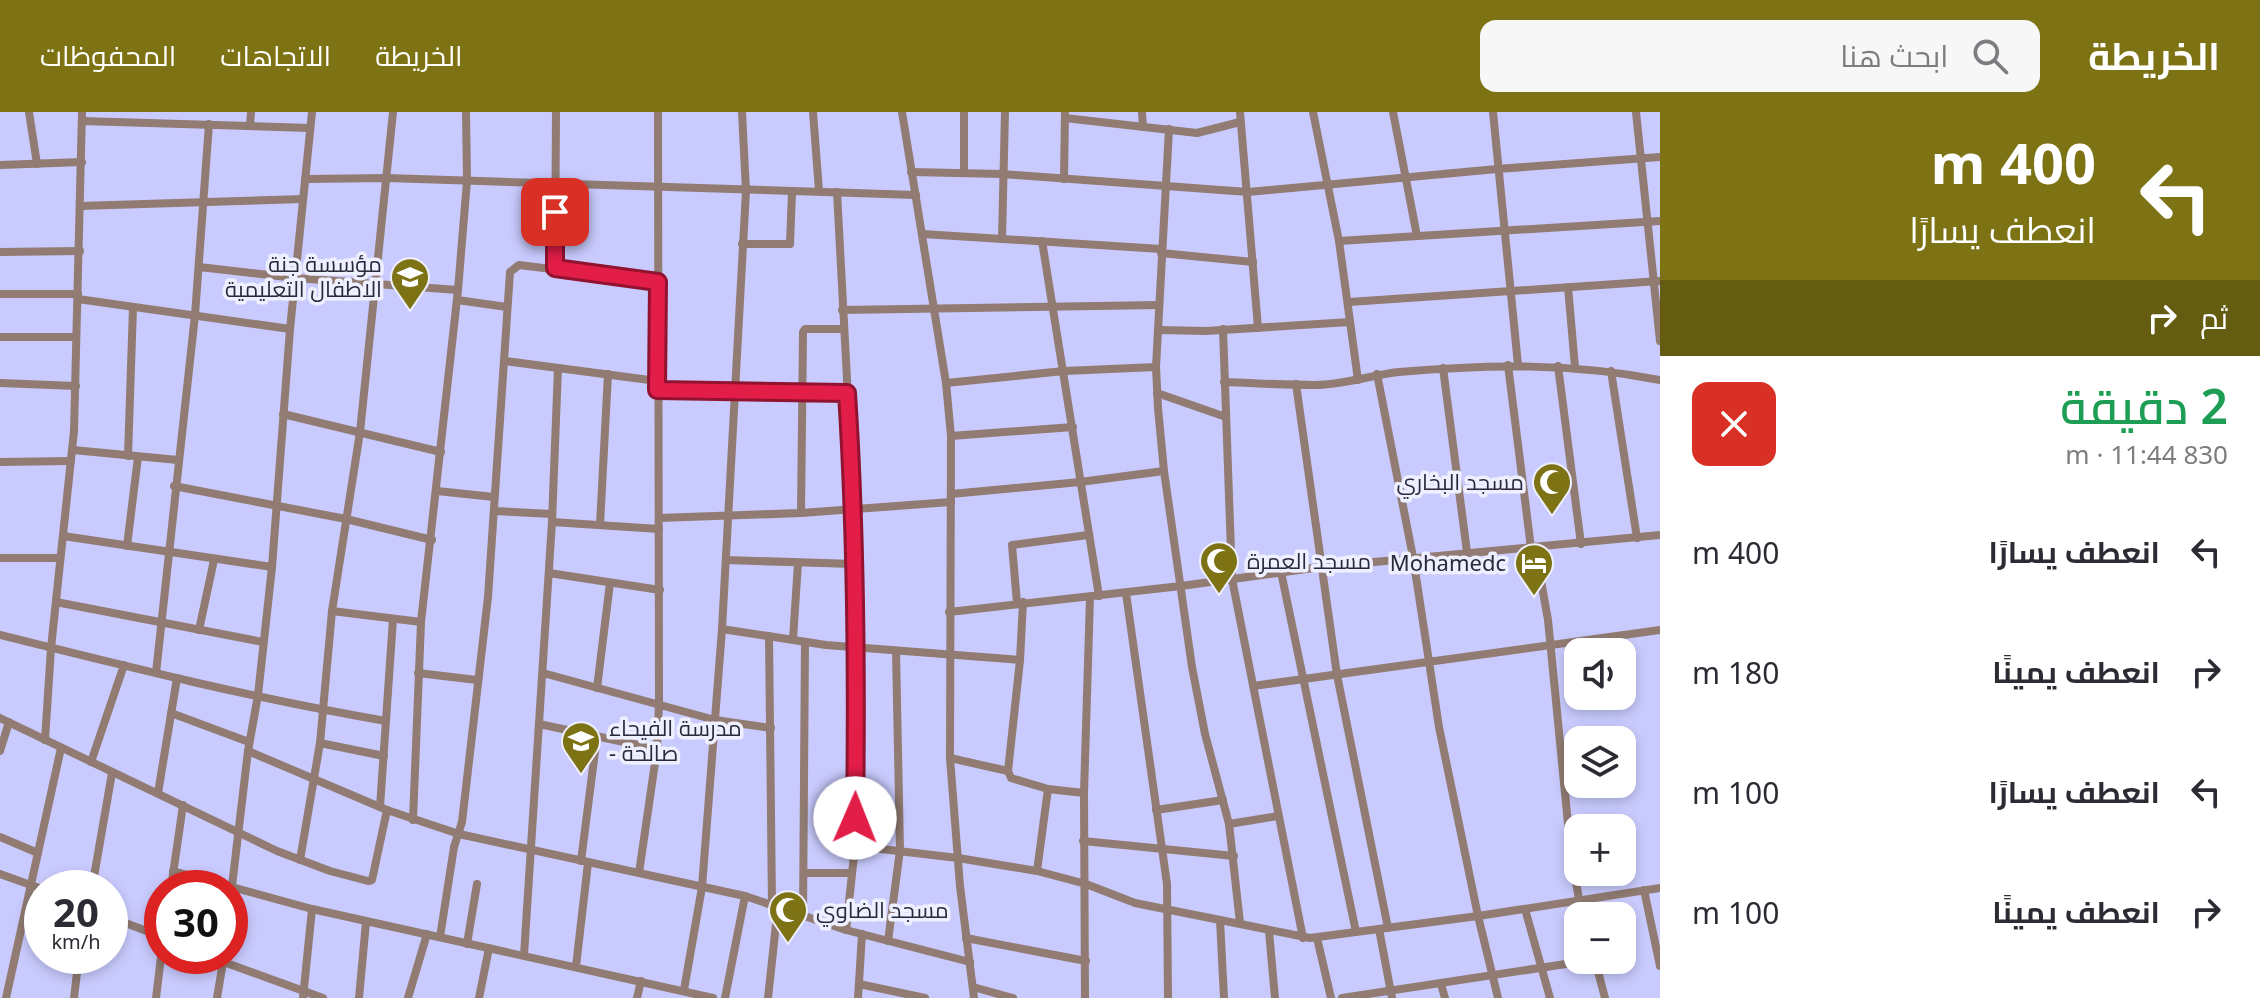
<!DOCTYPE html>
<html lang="ar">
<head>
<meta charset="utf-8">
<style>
  body { margin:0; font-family:"Noto Sans",Cairo,sans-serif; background:#f7f7f7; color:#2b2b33; direction:rtl; height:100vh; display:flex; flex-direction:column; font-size:30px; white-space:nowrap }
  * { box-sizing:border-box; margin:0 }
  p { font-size:26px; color:#7c7c81 }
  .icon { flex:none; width:44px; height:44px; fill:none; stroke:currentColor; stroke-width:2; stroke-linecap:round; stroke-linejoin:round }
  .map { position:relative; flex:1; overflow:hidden; direction:ltr }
  .drawer { display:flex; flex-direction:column; background:#fff; width:600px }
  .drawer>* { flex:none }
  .hud { background:#7d7315; color:#fff; overflow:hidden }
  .fabs { position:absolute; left:1564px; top:526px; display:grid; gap:16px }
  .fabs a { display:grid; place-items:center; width:72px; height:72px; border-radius:16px; background:#fff; box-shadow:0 4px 12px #0003; font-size:40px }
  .speed { position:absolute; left:24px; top:758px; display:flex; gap:16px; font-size:40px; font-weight:700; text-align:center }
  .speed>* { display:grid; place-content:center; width:104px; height:104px; border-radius:50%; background:#fff; box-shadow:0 4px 12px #0003; line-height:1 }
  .speed small { font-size:20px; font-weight:400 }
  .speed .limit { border:12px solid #d22; background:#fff; color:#111 }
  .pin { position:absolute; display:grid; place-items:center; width:68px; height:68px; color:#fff; margin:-34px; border-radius:16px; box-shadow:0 4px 12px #0006 }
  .me { position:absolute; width:88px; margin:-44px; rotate:1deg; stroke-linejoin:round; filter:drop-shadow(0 0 6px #0008) }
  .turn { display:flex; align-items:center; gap:28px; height:168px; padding:0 32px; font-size:36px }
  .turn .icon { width:104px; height:104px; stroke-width:2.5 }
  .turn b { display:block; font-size:56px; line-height:68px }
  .then { display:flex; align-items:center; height:76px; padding:0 32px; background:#0003; gap:16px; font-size:30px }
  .round { display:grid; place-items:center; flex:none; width:84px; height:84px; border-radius:16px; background:#f7f7f7 }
  .headline { display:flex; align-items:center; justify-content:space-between; height:136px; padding:0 32px }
  h1 { font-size:48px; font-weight:600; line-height:60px; color:#1e9e55 }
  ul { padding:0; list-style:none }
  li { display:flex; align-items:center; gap:24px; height:120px; padding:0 32px }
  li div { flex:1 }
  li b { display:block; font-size:30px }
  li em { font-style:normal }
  header { display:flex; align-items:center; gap:48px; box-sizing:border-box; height:112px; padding:0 40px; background:#7d7315; color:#fff }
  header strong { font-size:38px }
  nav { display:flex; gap:44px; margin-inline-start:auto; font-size:28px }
  .search { width:560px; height:72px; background:#f7f7f7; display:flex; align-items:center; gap:20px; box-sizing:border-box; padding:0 28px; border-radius:16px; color:#7c7c81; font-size:30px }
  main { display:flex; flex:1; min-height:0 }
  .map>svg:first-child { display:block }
</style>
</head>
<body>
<header>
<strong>الخريطة</strong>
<div class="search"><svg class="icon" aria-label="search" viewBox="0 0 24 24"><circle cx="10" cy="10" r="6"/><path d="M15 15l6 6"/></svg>ابحث هنا</div>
<nav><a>الخريطة</a><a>الاتجاهات</a><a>المحفوظات</a></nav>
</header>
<main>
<section class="drawer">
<div class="hud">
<div class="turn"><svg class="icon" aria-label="left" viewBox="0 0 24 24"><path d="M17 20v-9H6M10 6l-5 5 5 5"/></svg><div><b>400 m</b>انعطف يسارًا</div></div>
<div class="then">ثم<svg class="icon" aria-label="right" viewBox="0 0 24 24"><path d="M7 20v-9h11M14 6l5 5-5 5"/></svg></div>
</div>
<div class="headline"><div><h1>2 دقيقة</h1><p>830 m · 11:44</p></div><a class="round" style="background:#d93025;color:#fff"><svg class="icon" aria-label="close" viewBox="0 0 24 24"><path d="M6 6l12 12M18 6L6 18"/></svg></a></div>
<ul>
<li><svg class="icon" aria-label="left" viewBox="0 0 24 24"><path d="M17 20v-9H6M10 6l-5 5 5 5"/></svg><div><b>انعطف يسارًا</b></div><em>400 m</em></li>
<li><svg class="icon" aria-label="right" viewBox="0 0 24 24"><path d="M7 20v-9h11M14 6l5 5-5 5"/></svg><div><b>انعطف يمينًا</b></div><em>180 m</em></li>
<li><svg class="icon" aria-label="left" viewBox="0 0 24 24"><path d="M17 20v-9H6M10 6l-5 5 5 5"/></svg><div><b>انعطف يسارًا</b></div><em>100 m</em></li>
<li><svg class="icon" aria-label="right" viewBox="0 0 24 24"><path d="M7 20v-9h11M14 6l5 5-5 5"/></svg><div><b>انعطف يمينًا</b></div><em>100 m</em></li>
</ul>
</section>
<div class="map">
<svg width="1660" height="886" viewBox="0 0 1660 886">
  <rect width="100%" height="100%" fill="#c9cbfe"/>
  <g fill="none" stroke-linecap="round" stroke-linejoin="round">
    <!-- minor -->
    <g stroke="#917b72" stroke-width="8">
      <polyline points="29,0 37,52"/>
      <polyline points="813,0 819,79"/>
      <polyline points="902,0 946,271 951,324 950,646 960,774 974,886"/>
      <polyline points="1142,0 1143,15"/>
      <polyline points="1240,0 1258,216"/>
      <polyline points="1313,0 1339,129 1358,268"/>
      <polyline points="1393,0 1417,124"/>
      <polyline points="1493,0 1518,253"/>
      <polyline points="1636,0 1660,229"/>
      <polyline points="1065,6 1197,21 1240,10"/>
      <polyline points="82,9 310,16"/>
      <polyline points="250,13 251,0"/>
      <polyline points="1169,17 1156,255 1158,296 1164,359 1192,555 1205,622 1229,712 1240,811"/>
      <polyline points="0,53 82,50"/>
      <polyline points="911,60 1002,62 1248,80 1497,57 1660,45"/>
      <polyline points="964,60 964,0"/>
      <polyline points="305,67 387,66 916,83"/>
      <polyline points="1064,67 1065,0"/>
      <polyline points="837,80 854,398 857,536 855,734 846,818"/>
      <polyline points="80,94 303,87"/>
      <polyline points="923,122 1161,137"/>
      <polyline points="1002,127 1005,0"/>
      <polyline points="1042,129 1099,484"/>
      <polyline points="1339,129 1660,109"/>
      <polyline points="742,132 790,132 792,80"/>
      <polyline points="0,140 80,139"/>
      <polyline points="1161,141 1253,150"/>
      <polyline points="199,155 295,166 458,178"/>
      <polyline points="555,156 556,0"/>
      <polyline points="1568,175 1575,255"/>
      <polyline points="0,182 78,182"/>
      <polyline points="78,187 290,217"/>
      <polyline points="457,188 507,195"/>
      <polyline points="1349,190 1660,169"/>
      <polyline points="842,198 1159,193"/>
      <polyline points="1223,217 1232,467 1303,826"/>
      <polyline points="1158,218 1206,219 1350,210"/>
      <polyline points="0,225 76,225"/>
      <polyline points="505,249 657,269"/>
      <polyline points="1508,253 1531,436"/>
      <polyline points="1558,254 1581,432"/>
      <polyline points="1443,256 1467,440"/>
      <polyline points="1611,259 1637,426"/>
      <polyline points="1377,262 1413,445 1439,615 1478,804 1498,886"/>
      <path d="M1224,270C1254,271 1285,273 1315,273C1344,273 1371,263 1399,260C1490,252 1571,251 1660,268"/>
      <polyline points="0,271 76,274"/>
      <polyline points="946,271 1064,259 1156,255"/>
      <polyline points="1296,272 1337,563 1388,816"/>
      <polyline points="657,278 847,281"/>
      <polyline points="1157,281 1226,305"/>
      <polyline points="283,302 441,340"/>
      <polyline points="951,324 1073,315"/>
      <polyline points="73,338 178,348"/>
      <polyline points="128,344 133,195"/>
      <polyline points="0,350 71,349"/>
      <polyline points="174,374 346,407 432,428"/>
      <polyline points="437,379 494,385"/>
      <polyline points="951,382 1080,370 1164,359"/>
      <polyline points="494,399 552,402"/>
      <polyline points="801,401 803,220 805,217 843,217"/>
      <polyline points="659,406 801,401 951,390"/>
      <polyline points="552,410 659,417"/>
      <polyline points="600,413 608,262"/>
      <polyline points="63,424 272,455"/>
      <polyline points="127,434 138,345"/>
      <polyline points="1535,435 1548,508 1571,742 1582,804"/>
      <polyline points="0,446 60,446"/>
      <polyline points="726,448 854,452"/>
      <polyline points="1281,460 1356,820"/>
      <polyline points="549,461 660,478"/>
      <polyline points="1126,481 1167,772 1168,886"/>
      <polyline points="56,490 263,530"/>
      <polyline points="1017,491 1012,433 1088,423"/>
      <polyline points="332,499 421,510"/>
      <polyline points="949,500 1181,474 1321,455 1660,423"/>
      <polyline points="722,517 826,533 1020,548"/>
      <polyline points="199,518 214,448"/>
      <path d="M0,523C128,555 256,587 386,609"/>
      <polyline points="769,524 772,792"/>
      <polyline points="793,527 798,451"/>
      <polyline points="156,561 195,203 209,12"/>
      <polyline points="418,561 477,568"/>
      <polyline points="543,561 715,608 771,616"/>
      <polyline points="1253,574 1660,518"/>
      <polyline points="597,576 610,471"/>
      <polyline points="171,601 249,630"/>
      <polyline points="0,606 277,739 330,759 368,769 372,768 387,698"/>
      <polyline points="539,612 657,637"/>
      <polyline points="45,628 51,536 74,319 82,0"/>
      <polyline points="320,631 384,644"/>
      <polyline points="0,639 9,610"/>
      <polyline points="248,639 387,698 459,722 745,784 846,818 970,850"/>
      <polyline points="950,646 1008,659 1011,666 1048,677 1084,681"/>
      <polyline points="91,650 124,553"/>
      <polyline points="1008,659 1020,548 1023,490"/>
      <polyline points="158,681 177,566"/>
      <polyline points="380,695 393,507"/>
      <polyline points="1156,698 1223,688"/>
      <polyline points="413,708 421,510 458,178 467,69 466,0"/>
      <polyline points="1229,712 1278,704"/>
      <polyline points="0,725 38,741"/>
      <polyline points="1083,729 1234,744"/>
      <polyline points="855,734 958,746 1037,759 1086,772 1135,791 1310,826 1478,804 1660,776"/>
      <polyline points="300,748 320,631 332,499 360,320 393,0"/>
      <polyline points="581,749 597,624"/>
      <polyline points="173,759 312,797 713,886"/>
      <polyline points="1037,759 1048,677"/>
      <polyline points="639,761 657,637 659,592 658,0"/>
      <polyline points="805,761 851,761"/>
      <polyline points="0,762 42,777"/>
      <polyline points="232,774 248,639 258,583 272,455 290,217 312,0"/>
      <polyline points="92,776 112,661"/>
      <polyline points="171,776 183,693"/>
      <polyline points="1644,778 1660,854"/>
      <polyline points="1525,797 1550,886"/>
      <polyline points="110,805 162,825"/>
      <polyline points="803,805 805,530"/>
      <polyline points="1220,808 1224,886"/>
      <polyline points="1379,817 1392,886"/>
      <polyline points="1269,819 1275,886"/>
      <polyline points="440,825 454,735 462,710 488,485 510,160 519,153 658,170"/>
      <polyline points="966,826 1086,849"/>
      <polyline points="1317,826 1331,886"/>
      <polyline points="888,829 900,738 896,539"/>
      <polyline points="467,832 477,772"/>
      <polyline points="524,843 552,410 558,256"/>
      <polyline points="207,844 323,886"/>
      <polyline points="1595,848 1605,886"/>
      <polyline points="576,854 588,751"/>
      <polyline points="859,872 925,886"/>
      <polyline points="1441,872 1445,886"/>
      <polyline points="973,875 1013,886"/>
      <polyline points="684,878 702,775 722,517 746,79 742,0"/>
      <polyline points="6,886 61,636"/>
      <polyline points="74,886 79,844"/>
      <polyline points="156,886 162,837"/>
      <polyline points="217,886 223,850"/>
      <polyline points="303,886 312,797"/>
      <polyline points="359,886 366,810"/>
      <polyline points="408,886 427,822"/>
      <polyline points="479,886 489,836"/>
      <polyline points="637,886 641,869"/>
      <polyline points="725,886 745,784"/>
      <polyline points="768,886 778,794"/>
      <polyline points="858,886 862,822"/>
      <polyline points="1085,886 1084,681 1090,485"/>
      <polyline points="1342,886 1592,848"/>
    </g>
  </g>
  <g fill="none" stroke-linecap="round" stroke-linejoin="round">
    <!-- route casing -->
    <g stroke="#92132f" stroke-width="20">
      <path id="route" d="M555,100V156L658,170L657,278L847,281C856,422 857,564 855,706"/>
    </g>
    <!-- route -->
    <use href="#route" stroke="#e11d48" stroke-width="14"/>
  </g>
  <!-- icons -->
  <defs>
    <g id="school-pin" transform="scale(2)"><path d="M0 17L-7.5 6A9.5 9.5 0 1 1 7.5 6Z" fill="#7d7315" stroke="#eeefff"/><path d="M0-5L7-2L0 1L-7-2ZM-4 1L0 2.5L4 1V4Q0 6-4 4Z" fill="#fff"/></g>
    <g id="mosque-pin" transform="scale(2)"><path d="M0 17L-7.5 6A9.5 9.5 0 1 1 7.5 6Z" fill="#7d7315" stroke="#eeefff"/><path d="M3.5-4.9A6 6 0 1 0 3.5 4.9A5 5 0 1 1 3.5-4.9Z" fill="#fff"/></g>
    <g id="hotel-pin" transform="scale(2)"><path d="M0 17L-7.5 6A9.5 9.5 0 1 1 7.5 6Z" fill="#7d7315" stroke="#eeefff"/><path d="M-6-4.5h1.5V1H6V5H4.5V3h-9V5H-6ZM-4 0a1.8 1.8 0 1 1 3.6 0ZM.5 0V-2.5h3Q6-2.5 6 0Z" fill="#fff"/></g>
  </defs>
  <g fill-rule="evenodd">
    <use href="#school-pin" x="410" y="165"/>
    <use href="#mosque-pin" x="1552" y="370"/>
    <use href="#mosque-pin" x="1219" y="449"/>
    <use href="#hotel-pin" x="1534" y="451"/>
    <use href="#school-pin" x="581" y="629"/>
    <use href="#mosque-pin" x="788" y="798"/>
  </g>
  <g text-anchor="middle" stroke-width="7" stroke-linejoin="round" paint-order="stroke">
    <!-- poi labels -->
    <g font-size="22" fill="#28293c" stroke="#eeefff" text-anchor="end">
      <text x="382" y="160">مؤسسة جنة<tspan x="382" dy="25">الاطفال التعليمية</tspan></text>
      <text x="1524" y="378">مسجد البخاري</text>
      <text x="1247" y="457" text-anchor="start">مسجد العمرة</text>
      <text x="1506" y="459">Mohamedc</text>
      <text x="609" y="624" text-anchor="start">مدرسة الفيحاء<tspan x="609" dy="25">- صالحة</tspan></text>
      <text x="816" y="806" text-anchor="start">مسجد الضاوي</text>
    </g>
  </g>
</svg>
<div class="fabs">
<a><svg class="icon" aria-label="sound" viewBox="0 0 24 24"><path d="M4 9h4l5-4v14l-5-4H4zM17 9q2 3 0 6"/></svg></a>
<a><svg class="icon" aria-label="layers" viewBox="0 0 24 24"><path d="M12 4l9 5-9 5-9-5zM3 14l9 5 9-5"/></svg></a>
<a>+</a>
<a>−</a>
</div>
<div class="speed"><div>20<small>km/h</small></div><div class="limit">30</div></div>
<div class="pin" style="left:555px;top:100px;background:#d93025"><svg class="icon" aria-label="arrive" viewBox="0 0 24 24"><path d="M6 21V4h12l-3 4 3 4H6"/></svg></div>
<svg class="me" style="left:855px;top:706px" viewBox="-20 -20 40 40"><circle r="19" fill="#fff"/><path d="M0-13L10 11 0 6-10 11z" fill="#e11d48"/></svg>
</div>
</main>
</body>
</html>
